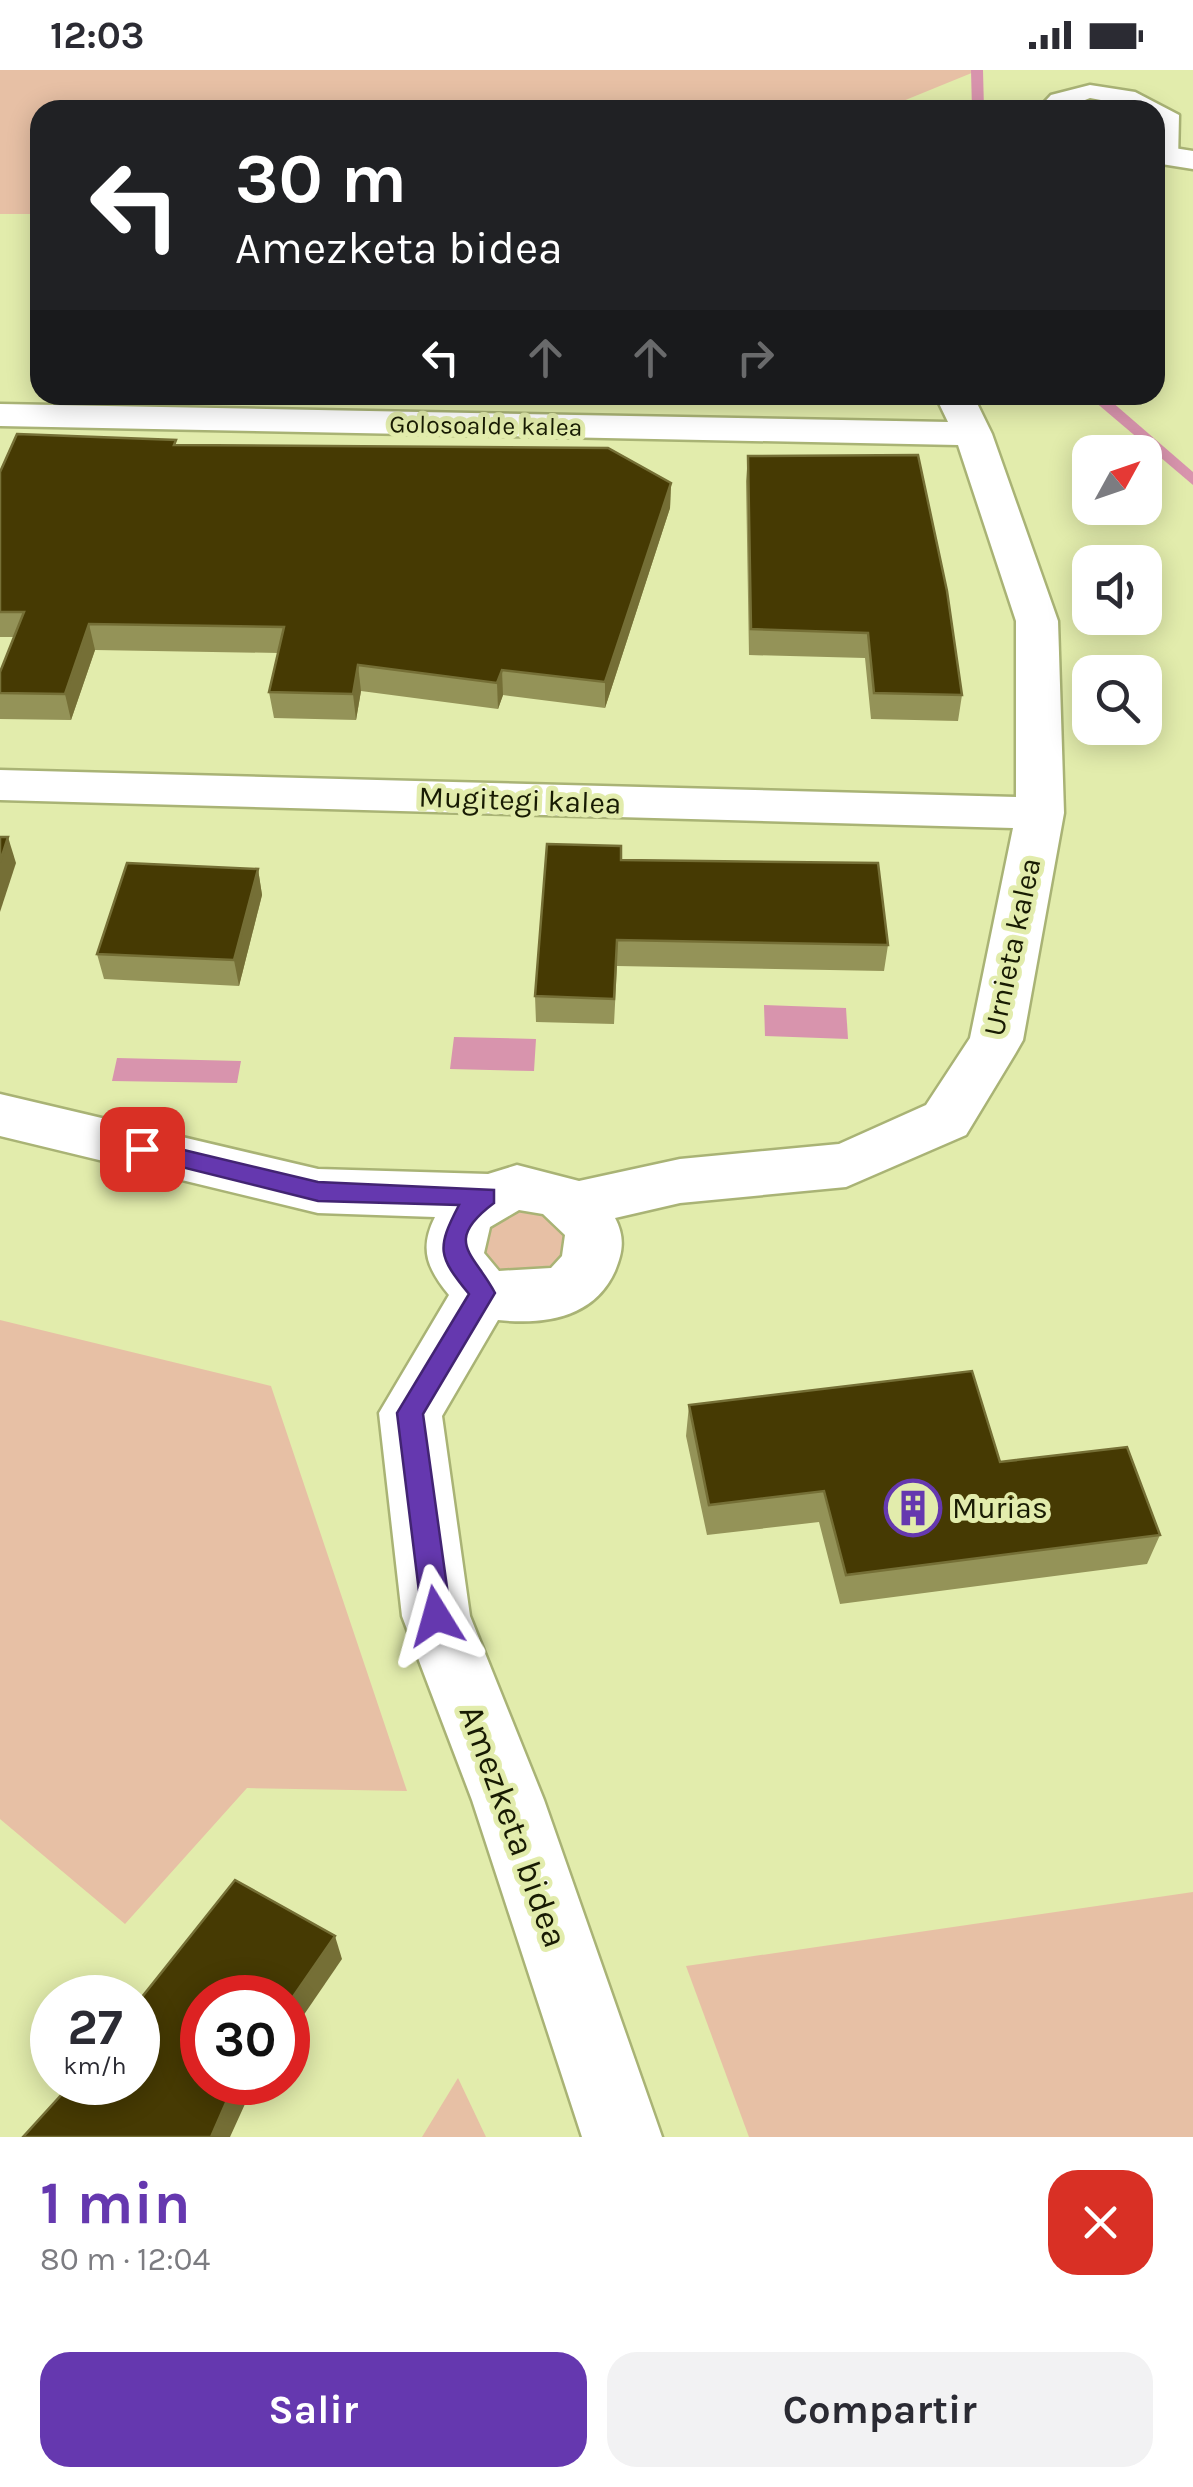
<!DOCTYPE html>
<html lang="es">
<head>
<meta charset="utf-8">
<style>
  body { margin:0; font-family:Karla,sans-serif; background:#f2f2f3; color:#2b2b33; height:100vh; display:flex; flex-direction:column; font-size:38px; white-space:nowrap }
  * { box-sizing:border-box; margin:0 }
  p { font-size:32px; color:#7c7c81 }
  .icon { flex:none; width:55px; height:55px; fill:none; stroke:currentColor; stroke-width:2; stroke-linecap:round; stroke-linejoin:round }
  .map { position:relative; height:2067px; overflow:hidden }
  .side { display:flex; flex-direction:column; background:#fff; flex:1 }
  .side>* { flex:none }
  .hud { position:absolute; left:30px; top:30px; width:1135px; height:305px; border-radius:30px; box-shadow:0 5px 25px #0003; background:#202124; color:#fff; overflow:hidden }
  .needle { width:65px; rotate:50deg }
  .fabs { position:absolute; left:1072px; top:365px; display:grid; gap:20px }
  .fabs a { display:grid; place-items:center; width:90px; height:90px; border-radius:20px; background:#fff; box-shadow:0 5px 25px #0003; font-size:50px }
  .speed { position:absolute; left:30px; top:1905px; display:flex; gap:20px; font-size:50px; font-weight:700; text-align:center }
  .speed>* { display:grid; place-content:center; width:130px; height:130px; border-radius:50%; background:#fff; box-shadow:0 5px 25px #0003; line-height:1 }
  .speed small { font-size:25px; font-weight:400 }
  .speed .limit { border:15px solid #d22; background:#fff; color:#111 }
  .pin { position:absolute; display:grid; place-items:center; width:85px; height:85px; color:#fff; margin:-42px; border-radius:20px; box-shadow:0 5px 15px #0006 }
  .me { position:absolute; width:110px; margin:-55px; rotate:352deg; stroke-linejoin:round; filter:drop-shadow(0 0 8px #0008) }
  .turn { display:flex; align-items:center; gap:35px; height:210px; padding:0 40px; font-size:45px }
  .turn .icon { width:130px; height:130px; stroke-width:2.5 }
  .turn b { display:block; font-size:70px; line-height:85px }
  .lanes { display:flex; align-items:center; height:95px; padding:0 40px; background:#0003; justify-content:center; gap:50px; direction:ltr }
  .lanes .off { opacity:.35 }
  .round { display:grid; place-items:center; flex:none; width:105px; height:105px; border-radius:30px; background:#f2f2f3 }
  .headline { display:flex; align-items:center; justify-content:space-between; height:170px; padding:0 40px }
  h1 { font-size:60px; font-weight:700; line-height:75px; color:#6538af }
  .primary-button { display:flex; gap:20px; margin-top:auto; padding:20px 40px }
  .primary-button a { flex:1; height:115px; border-radius:30px; background:#6538af; color:#fff; font-size:40px; font-weight:700; line-height:115px; text-align:center }
  .primary-button a+a { background:#f2f2f3; color:#2b2b33 }
  .status { display:flex; justify-content:space-between; align-items:center; height:70px; padding:0 50px; background:#fff; direction:ltr }
  .status svg { height:28px; fill:currentColor }
  .map>svg:first-child { display:block }
</style>
</head>
<body>
<div class="status"><b>12:03</b><svg viewBox="0 0 49 12"><path d="M0 12V9h3v3zM5 12V6h3v6zM10 12V3h3v9zM15 12V0h3v12zM26 1h20v11H26zM47 4h2v5h-2z"/></svg></div>
<div class="map">
<svg width="1193" height="2067" viewBox="0 0 1193 2067">
  <rect width="100%" height="100%" fill="#e2ecac"/>
  <!-- green -->
  <g fill="#e7c0a5">
    <polygon points="0,0 979,0 881,40 40,40 40,144 0,144"/>
    <polygon points="519,1136 565,1148 574,1186 537,1213 490,1200 479,1182 482,1162"/>
    <polygon points="0,1250 271,1316 407,1721 247,1718 125,1854 0,1749"/>
    <polygon points="1193,1822 1193,2067 749,2067 686,1896"/>
    <polygon points="458,2008 486,2067 422,2067"/>
  </g>
  <!-- water -->
  <g fill="#d894ad">
    <polygon points="764,935 846,938 848,969 765,966"/>
    <polygon points="454,967 536,969 534,1001 450,999"/>
    <polygon points="117,988 241,991 237,1013 112,1011"/>
  </g>
  <g fill="none" stroke-linecap="round" stroke-linejoin="round">
    <!-- stream -->
    <g fill="#d894ad" fill-rule="evenodd">
      <polygon points="971,0 983,0 984,40 972,40"/>
      <polygon points="1087,325 1104,325 1193,402 1193,415"/>
    </g>
    <!-- lane casing -->
    <g stroke="#a9b375" stroke-width="5">
      <polygon id="lane" points="1090,15 1135,22 1179,45 1178,91 1170,93 1159,86 1160,52 1155,40 1090,28 1060,40 1037,40 1051,25"/>
    </g>
    <!-- street casing -->
    <g stroke="#a9b375" stroke-width="5">
      <g id="street">
        <polygon points="1155,75 1193,81 1193,99 1155,93"/>
        <path d="M935,325H973L992,364L1058,551L1064,743L1023,970L1015,984L966,1065L846,1117L680,1133L615,1148C625,1167 623,1182 615,1201C594,1248 544,1255 498,1250L442,1346L470,1546L544,1730L662,2067H582L472,1730L402,1546L379,1343L449,1225C427,1198 419,1179 435,1147L318,1143L0,1066V1024L318,1099L488,1104L517,1095L579,1111L680,1089L839,1074L926,1035L970,968L1013,758L0,730V700L1016,727V551L958,375L0,356V334L948,352ZM519,1140L543,1144L565,1165L562,1186L551,1198L499,1201L484,1183L490,1157Z"/>
      </g>
    </g>
    <!-- lane -->
    <use href="#lane" fill="#fff" fill-rule="evenodd"/>
    <!-- street -->
    <use href="#street" fill="#fff" fill-rule="evenodd"/>
  </g>
  <!-- wall -->
  <g fill="#949358">
    <polygon points="176,370 176,375 671,413 670,438 605,638 503,625 498,639 361,621 356,650 274,648 269,622 279,583 95,580 71,650 0,649 0,602 14,567 0,567 0,402"/>
    <polygon points="748,386 962,625 958,651 871,649 865,588 749,585 746,411"/>
    <polygon points="621,790 888,875 884,901 617,896 614,954 536,952 535,926"/>
    <polygon points="258,799 262,825 239,916 104,909 97,884"/>
    <polygon points="689,1335 1000,1392 1160,1465 1147,1494 840,1534 819,1452 707,1465 686,1366"/>
  </g>
  <!-- shaded-wall -->
  <g fill="#756f36">
    <polygon points="671,413 670,438 605,638 605,612"/>
    <polygon points="89,554 95,580 71,650 65,624"/>
    <polygon points="358,595 361,621 356,650 353,624"/>
    <polygon points="502,600 503,625 498,639 497,613"/>
    <polygon points="8,767 16,793 0,842 0,792"/>
    <polygon points="258,799 262,825 239,916 234,890"/>
    <polygon points="335,1866 342,1889 288,1968 288,1934"/>
    <polygon points="235,2012 257,2012 250,2023 230,2067 211,2067"/>
  </g>
  <!-- building -->
  <g fill="#463a03" stroke="#756f36" stroke-width="2.5">
    <polygon points="17,364 176,370 174,375 608,378 671,413 605,612 502,600 497,613 358,595 353,624 269,622 284,557 89,554 65,624 0,623 0,602 24,542 0,542 0,402"/>
    <polygon points="918,385 947,521 962,625 874,623 868,563 751,559 748,386"/>
    <polygon points="0,767 8,767 0,792"/>
    <polygon points="547,774 621,776 621,790 878,793 888,875 617,870 614,929 535,926"/>
    <polygon points="127,793 258,799 234,890 97,884"/>
    <polygon points="972,1301 1000,1392 1127,1377 1160,1465 846,1505 824,1421 709,1435 689,1335"/>
    <polygon points="235,1810 335,1866 288,1934 288,1928 202,1928 202,2012 235,2012 211,2067 23,2067 73,2012 138,2012 138,1932"/>
  </g>
  <!-- route -->
  <path fill="#6538af" stroke="#422472" stroke-width="2.5" d="M142,1070L318,1112L494,1120V1133C442,1172 474,1183 495,1223L423,1344L451,1546L446,1555L436,1559L427,1555L422,1546L397,1343L469,1224C438,1186 436,1179 459,1135L318,1131L133,1085L130,1079Z"/>
  <!-- icons -->
  <defs>
    <g id="building-ring" transform="scale(2.875)"><circle r="9.5" fill="#e2ecac" stroke="#6538af" stroke-width="1.5"/><path d="M-4-6H4V6H1V3H-1V6H-4ZM-2.5-4.3h1.7v1.8h-1.7ZM.8-4.3h1.7v1.8H.8ZM-2.5-1h1.7V.8h-1.7ZM.8-1h1.7V.8H.8Z" fill="#6538af"/></g>
  </defs>
  <g fill-rule="evenodd">
    <use href="#building-ring" x="913" y="1438"/>
  </g>
  <g text-anchor="middle" stroke-width="10" stroke-linejoin="round" paint-order="stroke">
    <!-- far-street labels -->
    <g font-size="25" fill="#181b03" stroke="#e2ecac">
      <text transform="translate(486 355) rotate(1)" y="9">Golosoalde kalea</text>
    </g>
    <!-- street labels -->
    <g font-size="30" fill="#181b03" stroke="#e2ecac">
      <text transform="translate(520 730) rotate(2)" y="10">Mugitegi kalea</text>
      <text transform="translate(1012 877) rotate(-78)" y="10">Urnieta kalea</text>
    </g>
    <!-- poi labels -->
    <g font-size="30" fill="#181b03" stroke="#e2ecac" text-anchor="start">
      <text x="952" y="1448">Murias</text>
    </g>
    <!-- near-street labels -->
    <g font-size="35" fill="#181b03" stroke="#e2ecac">
      <text transform="translate(514 1756) rotate(70)" y="12">Amezketa bidea</text>
    </g>
  </g>
</svg>
<div class="fabs">
<a><svg class="needle" viewBox="-14 -14 28 28"><path d="M0-13l5 13h-10z" fill="#e53935"/><path d="M0 13l5-13h-10z" fill="#7c7c81"/></svg></a>
<a><svg class="icon" aria-label="sound" viewBox="0 0 24 24"><path d="M4 9h4l5-4v14l-5-4H4zM17 9q2 3 0 6"/></svg></a>
<a><svg class="icon" aria-label="search" viewBox="0 0 24 24"><circle cx="10" cy="10" r="6"/><path d="M15 15l6 6"/></svg></a>
</div>
<div class="speed"><div>27<small>km/h</small></div><div class="limit">30</div></div>
<div class="pin" style="left:142px;top:1079px;background:#d93025"><svg class="icon" aria-label="arrive" viewBox="0 0 24 24"><path d="M6 21V4h12l-3 4 3 4H6"/></svg></div>
<svg class="me" style="left:436px;top:1546px" viewBox="-20 -20 40 40"><path d="M0-17L14 15 0 8-14 15z" fill="#6538af" stroke="#fff" stroke-width="4"/></svg>
<div class="hud">
<div class="turn"><svg class="icon" aria-label="left" viewBox="0 0 24 24"><path d="M17 20v-9H6M10 6l-5 5 5 5"/></svg><div><b>30 m</b>Amezketa bidea</div></div>
<div class="lanes"><svg class="icon" aria-label="left" viewBox="0 0 24 24"><path d="M17 20v-9H6M10 6l-5 5 5 5"/></svg><svg class="icon off" aria-label="ahead" viewBox="0 0 24 24"><path d="M12 20V5M6 11l6-6 6 6"/></svg><svg class="icon off" aria-label="ahead" viewBox="0 0 24 24"><path d="M12 20V5M6 11l6-6 6 6"/></svg><svg class="icon off" aria-label="right" viewBox="0 0 24 24"><path d="M7 20v-9h11M14 6l5 5-5 5"/></svg></div>
</div>
</div>
<section class="side">
<div class="headline"><div><h1>1 min</h1><p>80 m · 12:04</p></div><a class="round" style="background:#d93025;color:#fff"><svg class="icon" aria-label="close" viewBox="0 0 24 24"><path d="M6 6l12 12M18 6L6 18"/></svg></a></div>
<div class="primary-button"><a>Salir</a><a>Compartir</a></div>
</section>
</body>
</html>
